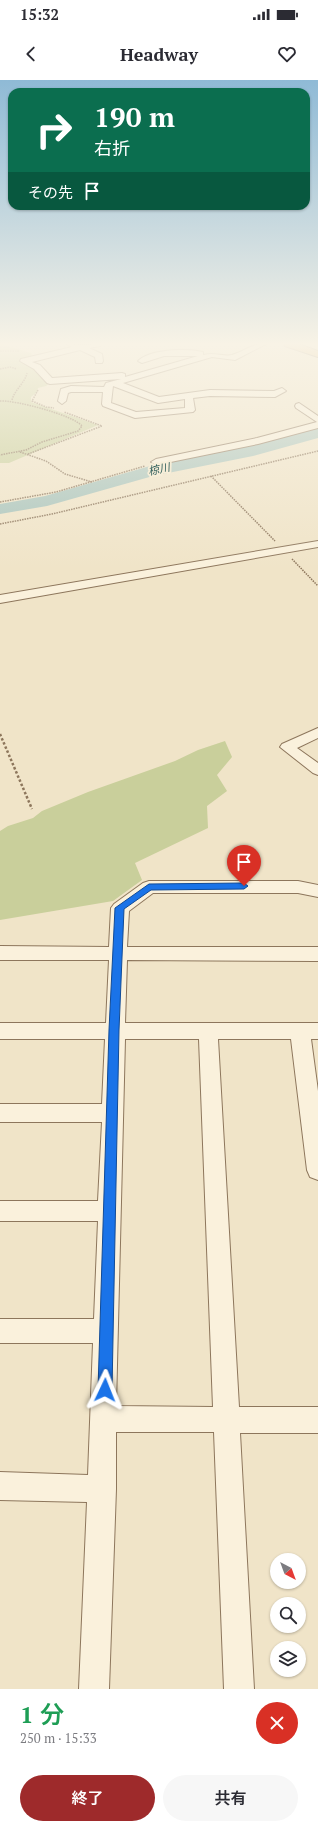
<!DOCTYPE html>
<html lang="ja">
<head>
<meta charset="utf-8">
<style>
  body { margin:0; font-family:"PT Serif","Noto Sans JP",serif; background:#f7f7f7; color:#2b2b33; height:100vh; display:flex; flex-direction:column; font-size:15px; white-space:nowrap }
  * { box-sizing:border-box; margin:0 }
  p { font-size:13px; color:#7c7c81 }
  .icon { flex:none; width:22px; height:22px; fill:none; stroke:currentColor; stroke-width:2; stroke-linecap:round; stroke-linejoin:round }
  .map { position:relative; height:1609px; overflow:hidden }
  .side { display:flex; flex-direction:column; background:#fff; flex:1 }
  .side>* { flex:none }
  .hud { position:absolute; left:8px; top:8px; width:302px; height:122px; border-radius:12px; box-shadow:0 1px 3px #0004; background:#0b6e4f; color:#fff; overflow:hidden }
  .needle { width:26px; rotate:139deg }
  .fabs { position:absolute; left:270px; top:1473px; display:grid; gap:8px }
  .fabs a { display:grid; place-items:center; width:36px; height:36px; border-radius:50%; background:#fff; box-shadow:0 1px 3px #0004; font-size:20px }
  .pin { position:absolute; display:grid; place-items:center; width:34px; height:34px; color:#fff; margin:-41px -17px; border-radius:50% 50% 50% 0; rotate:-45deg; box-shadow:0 0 4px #0007 }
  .pin .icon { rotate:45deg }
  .me { position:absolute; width:44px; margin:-22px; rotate:2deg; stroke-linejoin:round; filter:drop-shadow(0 0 3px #0008) }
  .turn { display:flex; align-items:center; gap:14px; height:84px; padding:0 20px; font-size:18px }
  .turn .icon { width:52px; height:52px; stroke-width:2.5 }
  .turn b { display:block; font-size:28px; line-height:34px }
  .then { display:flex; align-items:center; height:38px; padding:0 20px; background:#0003; gap:8px; font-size:15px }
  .round { display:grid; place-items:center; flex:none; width:42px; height:42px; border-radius:21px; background:#f7f7f7 }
  .overview { display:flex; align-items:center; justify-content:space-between; height:68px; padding:0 20px }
  h1 { font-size:24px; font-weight:600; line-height:30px; color:#1e9e55 }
  .primary-button { display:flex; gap:8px; margin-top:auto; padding:8px 20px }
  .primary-button a { flex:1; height:46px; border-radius:24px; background:#9e2a2b; color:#fff; font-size:16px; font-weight:600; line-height:46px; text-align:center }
  .primary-button a+a { background:#f7f7f7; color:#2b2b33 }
  .status { display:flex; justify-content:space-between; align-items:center; height:28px; padding:0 20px; background:#fff; direction:ltr }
  .status svg { height:11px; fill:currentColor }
  header { display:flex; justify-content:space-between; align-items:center; height:52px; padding:0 20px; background:#fff; font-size:18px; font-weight:600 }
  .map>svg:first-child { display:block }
</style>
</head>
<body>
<div class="status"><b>15:32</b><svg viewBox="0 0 49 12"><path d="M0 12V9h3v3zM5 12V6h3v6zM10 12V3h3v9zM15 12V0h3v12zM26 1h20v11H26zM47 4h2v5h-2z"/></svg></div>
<header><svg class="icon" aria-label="back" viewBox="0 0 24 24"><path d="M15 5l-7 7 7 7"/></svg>Headway<svg class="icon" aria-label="heart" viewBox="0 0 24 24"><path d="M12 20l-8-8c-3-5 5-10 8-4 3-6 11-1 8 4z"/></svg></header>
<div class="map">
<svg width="318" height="1609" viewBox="0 0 318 1609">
  <rect width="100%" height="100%" fill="#f0e4c8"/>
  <!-- green -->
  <g fill="#c9cf9b">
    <polygon points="0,264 31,273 32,277 28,282 50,303 46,306 38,308 37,312 31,317 31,322 98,345 9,383 0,383"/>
    <polygon points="225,661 232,677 217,695 227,711 207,726 208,748 135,783 142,800 113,821 0,840 0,751 8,746 33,738 42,731 88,712 175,681 198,670"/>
  </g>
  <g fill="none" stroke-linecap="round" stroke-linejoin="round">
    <!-- river -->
    <polygon fill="#a9c4bc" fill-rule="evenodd" points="318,348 318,358 253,376 153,396 47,426 0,434 0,424 45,416 150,386 251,366"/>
    <!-- street casing -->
    <g stroke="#8d765c" stroke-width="2">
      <g id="street">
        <path d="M67,264L82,265L101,264L100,266L89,268L102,274L103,281L102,283H96L95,277L80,270L32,282L40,285L52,298L122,293L125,294V297L198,276H164L142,283L138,281C150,269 187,268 203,272V275C215,272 224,277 232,275C245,271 251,264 266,264L235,280L212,277L123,303L159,317L210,310L274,311L282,308L286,311L275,317L210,316L193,318L195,330L193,332L135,338L103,326L102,324L103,312H71L68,313L66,321L62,324L58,321L61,309L71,306L104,307L106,303L121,299L50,304L47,303L34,289L20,281L21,279L72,267ZM113,306L158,323L185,319V328L136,332L111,323Z"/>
        <polygon points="299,323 318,336 318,348 258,364 156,385 151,382 156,379 257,358 317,342 296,328 295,326 296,324"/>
        <polygon points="318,461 318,467 0,523 0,515"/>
        <polygon points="318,648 318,658 297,668 318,683 318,695 313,693 280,667 282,664"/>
        <path d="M149,801H298L318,805V817L298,813H153L129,831L127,867H318V881L127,880L125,943H318V959H311L318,1011V1100L310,1097L307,1090L291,959H218L239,1327H318V1353H240L254,1609H224L214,1352H116V1409L109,1609H79L87,1422L0,1420V1392L88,1395L93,1263H0V1239H94L98,1141H0V1121H98L102,1042H0V1024H102L105,959H0V943H106L109,880H0V866L109,867L111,828L114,824L143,803ZM125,959H199L213,1327L116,1326Z"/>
      </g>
    </g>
    <!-- highway casing -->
    <g stroke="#5b4430" stroke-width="2">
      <polygon id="highway" points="284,264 299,264 318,271 318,277 285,266"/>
    </g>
    <!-- path-far1 -->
    <g stroke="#8d765c" stroke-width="1.5" stroke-dasharray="1.5 1" stroke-linecap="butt">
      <polyline points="0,271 19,271"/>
      <polyline points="0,289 10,287 17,289"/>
      <polyline points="38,310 32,321 46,327 54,328"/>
      <path d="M12,320C15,309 25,303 27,293"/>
      <path d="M0,321C15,320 73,335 82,346L78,351L42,362L26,370L0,375"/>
      <polyline points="20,372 46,381 65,394 92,402"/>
      <polyline points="28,374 102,346 64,332"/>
      <polyline points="211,396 275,461"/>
      <polyline points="0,422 56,412 145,386"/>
      <polyline points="0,444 52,434 318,371"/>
      <polyline points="292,479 318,506"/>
    </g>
    <!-- path -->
    <polyline stroke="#8d765c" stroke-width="2.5" stroke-dasharray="2.5 2" stroke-linecap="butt" points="0,654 32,729"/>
    <!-- street -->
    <use href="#street" fill="#faf1dc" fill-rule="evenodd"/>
    <!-- highway -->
    <use href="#highway" fill="#e0a458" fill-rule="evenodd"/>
  </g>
  <!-- sky -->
  <linearGradient id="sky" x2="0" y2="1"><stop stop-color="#8fbad6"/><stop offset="0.54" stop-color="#f8f3e6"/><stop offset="1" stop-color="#f8f3e6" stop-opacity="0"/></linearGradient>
  <rect width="318" height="489" fill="url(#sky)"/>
  <!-- route -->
  <polygon fill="#1a73e8" stroke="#114b97" points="244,803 248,806 244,809 151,810 124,829 119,950 112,1310 110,1315 105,1317 100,1315 98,1310 109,950 115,828 149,804"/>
  <g text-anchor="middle" stroke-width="4" stroke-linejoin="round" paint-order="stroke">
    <!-- far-water labels -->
    <g font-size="11" font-style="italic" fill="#2f5d5a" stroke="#f7eed8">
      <text transform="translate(159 389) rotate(-12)" y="4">椋川</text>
    </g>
  </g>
</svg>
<div class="fabs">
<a><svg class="needle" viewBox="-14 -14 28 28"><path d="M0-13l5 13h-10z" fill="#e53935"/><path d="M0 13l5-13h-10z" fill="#7c7c81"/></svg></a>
<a><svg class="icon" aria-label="search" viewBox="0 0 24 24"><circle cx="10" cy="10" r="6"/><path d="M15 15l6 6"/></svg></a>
<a><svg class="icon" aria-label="layers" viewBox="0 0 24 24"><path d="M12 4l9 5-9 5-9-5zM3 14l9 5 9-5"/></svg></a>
</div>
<div class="pin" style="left:244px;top:806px;background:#d93025"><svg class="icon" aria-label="arrive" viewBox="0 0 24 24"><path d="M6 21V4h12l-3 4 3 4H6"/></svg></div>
<svg class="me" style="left:105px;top:1310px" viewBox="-20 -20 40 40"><path d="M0-17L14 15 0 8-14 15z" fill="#1a73e8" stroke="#fff" stroke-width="4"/></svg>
<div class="hud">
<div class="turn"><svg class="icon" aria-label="right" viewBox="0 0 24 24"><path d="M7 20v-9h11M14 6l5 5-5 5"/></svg><div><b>190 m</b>右折</div></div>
<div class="then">その先<svg class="icon" aria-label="arrive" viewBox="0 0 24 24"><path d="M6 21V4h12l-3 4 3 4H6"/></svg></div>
</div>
</div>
<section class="side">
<div class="overview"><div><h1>1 分</h1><p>250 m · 15:33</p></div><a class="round" style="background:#d93025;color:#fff"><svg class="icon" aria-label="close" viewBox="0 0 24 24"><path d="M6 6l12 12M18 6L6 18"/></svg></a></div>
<div class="primary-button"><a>終了</a><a>共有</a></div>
</section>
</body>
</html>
